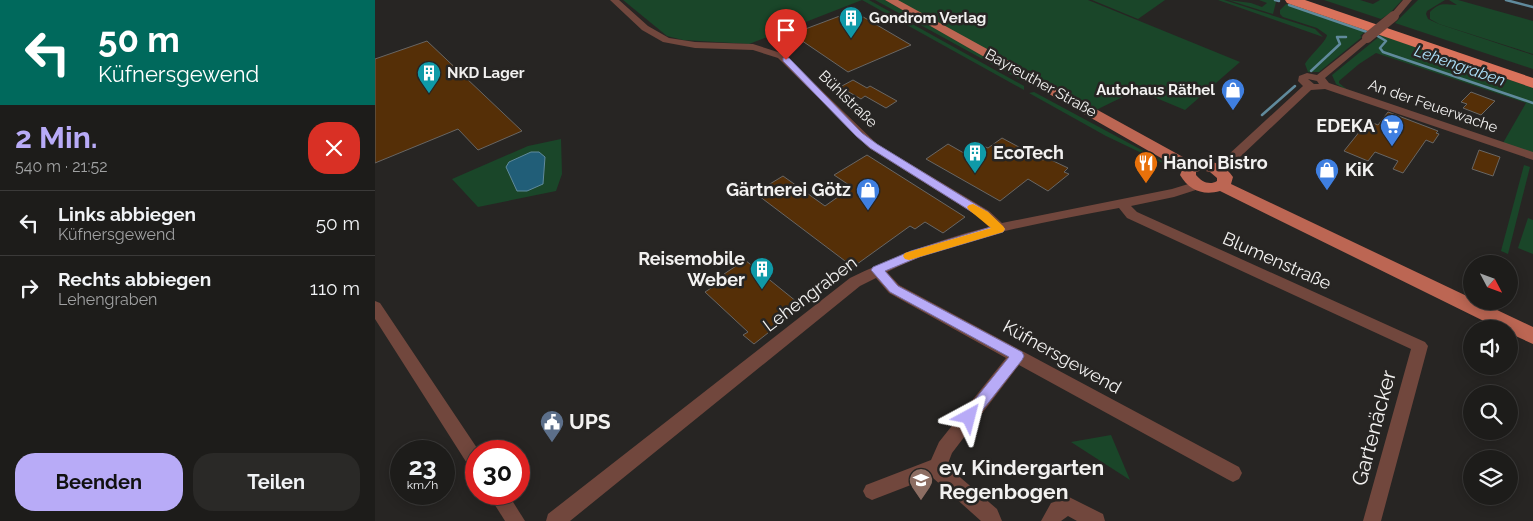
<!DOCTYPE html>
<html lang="de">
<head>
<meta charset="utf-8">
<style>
  body { margin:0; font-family:Raleway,sans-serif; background:#2a2927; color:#f1f3f6; height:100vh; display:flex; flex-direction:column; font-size:19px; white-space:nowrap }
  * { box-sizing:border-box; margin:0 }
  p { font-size:16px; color:#a0a1a2 }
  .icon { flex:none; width:28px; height:28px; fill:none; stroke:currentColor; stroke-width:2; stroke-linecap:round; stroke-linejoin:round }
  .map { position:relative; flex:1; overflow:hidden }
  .panel { display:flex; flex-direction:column; background:#1d1c1a; width:375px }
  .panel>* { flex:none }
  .banner { background:#00695c; color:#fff; overflow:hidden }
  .needle { width:32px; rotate:131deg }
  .buttons { position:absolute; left:1088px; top:255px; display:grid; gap:10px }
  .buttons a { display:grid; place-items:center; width:55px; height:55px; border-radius:50%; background:#1d1c1a; box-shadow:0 2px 12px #0003,0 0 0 1px #3b3a39; font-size:25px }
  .speed { position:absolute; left:15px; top:440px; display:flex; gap:10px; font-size:25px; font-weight:700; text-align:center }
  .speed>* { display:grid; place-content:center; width:65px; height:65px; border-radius:50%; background:#1d1c1a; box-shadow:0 2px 12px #0003,0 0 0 1px #3b3a39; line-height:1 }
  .speed small { font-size:12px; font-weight:400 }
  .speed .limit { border:8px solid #d22; background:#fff; color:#111 }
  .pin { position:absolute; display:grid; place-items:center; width:42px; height:42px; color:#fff; margin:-51px -21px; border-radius:50% 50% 50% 0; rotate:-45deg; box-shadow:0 0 5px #0007 }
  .pin .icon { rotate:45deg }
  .me { position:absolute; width:55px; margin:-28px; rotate:38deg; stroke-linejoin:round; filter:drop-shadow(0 0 4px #0008) }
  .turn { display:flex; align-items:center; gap:18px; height:105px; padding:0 15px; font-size:22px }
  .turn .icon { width:65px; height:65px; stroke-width:2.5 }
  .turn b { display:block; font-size:35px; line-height:42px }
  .round { display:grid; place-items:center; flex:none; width:52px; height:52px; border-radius:20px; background:#2a2927 }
  .head { display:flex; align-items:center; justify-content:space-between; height:85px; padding:0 15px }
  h1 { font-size:30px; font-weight:700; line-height:38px; color:#b8abf7 }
  .action { display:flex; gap:10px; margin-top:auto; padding:10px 15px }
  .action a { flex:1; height:58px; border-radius:20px; background:#b8abf7; color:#111; font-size:20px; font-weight:700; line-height:58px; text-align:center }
  .action a+a { background:#2a2927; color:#f1f3f6 }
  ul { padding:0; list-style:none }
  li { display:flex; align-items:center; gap:15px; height:65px; padding:0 15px; border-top:1px solid #3b3a39 }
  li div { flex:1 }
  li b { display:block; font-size:19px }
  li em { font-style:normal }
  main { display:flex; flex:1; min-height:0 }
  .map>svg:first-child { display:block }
</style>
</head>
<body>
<main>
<section class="panel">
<div class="banner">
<div class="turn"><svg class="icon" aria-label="left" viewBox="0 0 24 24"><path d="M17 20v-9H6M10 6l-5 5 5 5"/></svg><div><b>50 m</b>Küfnersgewend</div></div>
</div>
<div class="head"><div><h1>2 Min.</h1><p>540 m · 21:52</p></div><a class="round" style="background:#d93025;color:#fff"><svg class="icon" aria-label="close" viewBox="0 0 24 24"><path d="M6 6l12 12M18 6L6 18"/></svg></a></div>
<ul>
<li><svg class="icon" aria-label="left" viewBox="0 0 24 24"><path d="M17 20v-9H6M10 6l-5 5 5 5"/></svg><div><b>Links abbiegen</b><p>Küfnersgewend</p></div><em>50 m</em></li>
<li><svg class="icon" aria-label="right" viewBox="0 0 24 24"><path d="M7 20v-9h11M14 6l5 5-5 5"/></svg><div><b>Rechts abbiegen</b><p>Lehengraben</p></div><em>110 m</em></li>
</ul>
<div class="action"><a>Beenden</a><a>Teilen</a></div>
</section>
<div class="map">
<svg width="1158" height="521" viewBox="0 0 1158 521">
  <rect width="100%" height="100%" fill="#272523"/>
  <!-- green -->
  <g fill="#1a4629" fill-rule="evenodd">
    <polygon points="248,0 494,0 649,86 649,90 487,0 374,44 308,40 292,36"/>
    <polygon points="500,0 510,0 657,83 653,84"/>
    <polygon points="520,0 713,0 865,62 810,110 762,90 721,110"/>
    <polygon points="717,0 790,0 763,19"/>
    <polygon points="843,0 849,0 940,29 948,37"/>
    <polygon points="853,0 876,3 887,7 892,3 884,0 899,0 901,2 898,14"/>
    <polygon points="949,0 985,0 998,4 1005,0 1027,0 1015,13 1006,19"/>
    <polygon points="1043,0 1070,0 1052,11 1051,14 1053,19 1064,24 1158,55 1158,69 1020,23"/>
    <path d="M1074,0H1083L1158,21V54L1064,24L1055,19V12C1066,1 1069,5 1082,5Z"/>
    <path d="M911,4H914L992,30L985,36L987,37L944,72H933L930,64C935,55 951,42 952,35L942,28L908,17L905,14V10Z"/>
    <polygon points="1006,35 1158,88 1158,153 1128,143 1151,103 1001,53 984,64 964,81 964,83 975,92 961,84 957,75"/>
    <polygon points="659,92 789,162 796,167 731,136 654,93"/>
    <path d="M186,139L187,174L181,191L103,207L77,179L153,146ZM170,157L168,183L152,191H142L140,183Z"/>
    <polygon points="1149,165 1155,167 1133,254 1126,251"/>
    <polygon points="1153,218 1158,220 1158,254 1143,248"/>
    <polygon points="736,435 755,480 696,442"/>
  </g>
  <!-- water -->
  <polygon fill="#215e78" stroke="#608a9c" points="156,152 164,152 170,157 168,184 152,191 142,191 131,167 134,162"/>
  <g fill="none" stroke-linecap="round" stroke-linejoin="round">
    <!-- stream -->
    <g stroke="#608a9c" stroke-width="2.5">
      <polyline points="900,0 904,1"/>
      <polyline points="1131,0 1158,7"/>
      <polyline points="914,5 995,33"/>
      <polyline points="1001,35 1011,41 1005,48 1008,52 1158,103"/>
      <polyline points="936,71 965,44 962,37 971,37"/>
      <polyline points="887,115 920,86"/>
    </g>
  </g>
  <!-- building -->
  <g fill="#552f07" stroke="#686664">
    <polygon points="478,11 536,45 473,72 417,34"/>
    <polygon points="52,41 147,131 103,150 83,129 0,163 0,59"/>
    <polygon points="478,80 492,88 495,86 522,101 511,108 490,96 486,99 465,87"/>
    <polygon points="1096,92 1120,101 1106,115 1088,108 1092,104 1086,102"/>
    <polygon points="1013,112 1063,131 1061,133 1064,134 1058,143 1051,140 1028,173 1018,169 1023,161 1000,152 993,161 969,151 993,121 1003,125"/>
    <polygon points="627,138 668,160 672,158 693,168 689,172 694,174 673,191 653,179 625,201 551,159 573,144 601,160 603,149 608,146 613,148"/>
    <polygon points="1104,150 1125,157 1118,176 1097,169"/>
    <polygon points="492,155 590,217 568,233 550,222 540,229 535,226 478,267 380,193 408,176 450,206 477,187 459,175"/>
    <polygon points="370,260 427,306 379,344 368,335 373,332 330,292 353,277 349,274"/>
  </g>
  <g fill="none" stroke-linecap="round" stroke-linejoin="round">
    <!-- minor -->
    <g fill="#71473d" fill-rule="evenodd">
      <path d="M235,0H244L273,26L294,38L320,42L378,44L409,54L502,144L614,211L627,223L797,189L823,181L827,182L829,185L827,188L799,197L756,206L762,212L1050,342L1053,346L1006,521H988L1036,349L752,218L744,208C666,223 584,236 512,272L524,285L864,467L867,473L864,479L858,482L852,479L644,365L577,453L572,466L622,509L627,521H606L558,478H554L497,500L491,497L488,491L491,485L556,460L564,442L631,358L514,293L501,278L485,286L195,521H171L173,514L475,278C520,256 566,239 614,227L604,217L494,148L403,58L378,50L320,48L288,42L267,30Z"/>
      <polygon points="1028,0 1037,0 1022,18 1016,18 1016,14"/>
      <path d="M992,35L997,38L995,40L950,78L954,83L1158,152V160L950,89L936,90L848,173H840L838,170L840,167L928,86L923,81L924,76L932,73L942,75ZM933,79L942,81L944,84H939Z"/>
      <polygon points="0,301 5,303 104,451 101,451 101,470 95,468 0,319"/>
      <polygon points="113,494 133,494 150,521 130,521"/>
      <polygon points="694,497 728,514 730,521 702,521 693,516 686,521 666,521 676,503"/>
    </g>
    <!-- major -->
    <path fill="#bc6653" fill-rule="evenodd" d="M510,0H523L817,162C833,158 849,163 858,177L856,184L1096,298V301H1103L1158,327V344L1134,333V329H1125L845,191C828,196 814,190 805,175L807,170ZM827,170L835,172L842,178V181C834,186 826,181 821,175V172Z"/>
    <!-- highway -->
    <polygon fill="#d9725b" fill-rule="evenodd" points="910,0 930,0 1158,78 1158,88 912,3"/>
    <!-- minor-bridge -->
    <polyline stroke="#71473d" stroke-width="10" points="992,38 1019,16"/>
  </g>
  <!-- route -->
  <polygon fill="#b8abf7" stroke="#786fa1" points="408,58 414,58 487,133 502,144 613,212 630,229 628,232 544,257 510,271 523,286 647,352 649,356 647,360 599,421 594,423 589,421 587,417 589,413 634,357 515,292 496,270 498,267 536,251 616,227 605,217 495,148 481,136 408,61"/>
  <!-- slow -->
  <polygon fill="#f59e0b" points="598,204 613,212 628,226 630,229 628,232 534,260 530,259 528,256 530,253 616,228 594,210 592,207 594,205"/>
  <!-- icons -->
  <defs>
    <g id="building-pin" transform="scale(1.25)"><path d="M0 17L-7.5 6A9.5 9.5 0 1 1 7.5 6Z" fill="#0f9aa8" stroke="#272523"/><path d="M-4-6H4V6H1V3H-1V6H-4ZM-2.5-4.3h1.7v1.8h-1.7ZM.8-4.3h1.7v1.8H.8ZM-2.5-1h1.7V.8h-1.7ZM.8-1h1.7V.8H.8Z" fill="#fff"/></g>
    <g id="shop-pin" transform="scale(1.25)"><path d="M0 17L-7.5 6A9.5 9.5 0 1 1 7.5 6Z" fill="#3f7fe0" stroke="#272523"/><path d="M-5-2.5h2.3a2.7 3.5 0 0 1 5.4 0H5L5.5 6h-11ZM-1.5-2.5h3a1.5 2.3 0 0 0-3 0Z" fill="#fff"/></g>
    <g id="supermarket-pin" transform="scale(1.25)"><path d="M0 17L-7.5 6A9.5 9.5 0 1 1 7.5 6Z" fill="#3f7fe0" stroke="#272523"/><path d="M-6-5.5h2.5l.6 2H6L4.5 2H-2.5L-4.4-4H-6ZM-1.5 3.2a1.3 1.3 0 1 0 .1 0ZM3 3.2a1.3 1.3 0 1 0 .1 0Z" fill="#fff"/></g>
    <g id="restaurant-pin" transform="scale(1.25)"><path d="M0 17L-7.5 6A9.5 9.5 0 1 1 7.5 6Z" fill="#e8710a" stroke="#272523"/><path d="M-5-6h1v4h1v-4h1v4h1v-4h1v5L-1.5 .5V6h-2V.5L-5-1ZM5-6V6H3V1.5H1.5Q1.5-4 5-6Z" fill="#fff"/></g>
    <g id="civic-pin" transform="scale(1.25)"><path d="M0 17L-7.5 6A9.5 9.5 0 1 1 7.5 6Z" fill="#5c6f8a" stroke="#272523"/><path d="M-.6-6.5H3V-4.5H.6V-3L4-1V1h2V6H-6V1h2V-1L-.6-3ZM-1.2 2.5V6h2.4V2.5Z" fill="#fff"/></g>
    <g id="school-pin" transform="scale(1.25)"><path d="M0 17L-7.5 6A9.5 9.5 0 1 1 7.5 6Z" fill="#8d6e63" stroke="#272523"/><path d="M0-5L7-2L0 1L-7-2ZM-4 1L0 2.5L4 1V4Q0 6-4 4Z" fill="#fff"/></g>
  </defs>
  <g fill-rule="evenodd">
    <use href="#building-pin" x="476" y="18"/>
    <use href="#building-pin" x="54" y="73"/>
    <use href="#shop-pin" x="858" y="90"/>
    <use href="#supermarket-pin" x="1017" y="126"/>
    <use href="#building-pin" x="600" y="153"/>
    <use href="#restaurant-pin" x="771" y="163"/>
    <use href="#shop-pin" x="952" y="170"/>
    <use href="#shop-pin" x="493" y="190"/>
    <use href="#building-pin" x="387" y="269"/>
    <use href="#civic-pin" x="177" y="422"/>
    <use href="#school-pin" x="546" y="480"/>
  </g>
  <g text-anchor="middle" stroke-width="5" stroke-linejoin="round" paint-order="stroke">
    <!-- far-poi labels -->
    <g font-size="15" font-weight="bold" fill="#f2f1f0" stroke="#272523" text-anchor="start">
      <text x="494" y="23">Gondrom Verlag</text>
      <text x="72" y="78">NKD Lager</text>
      <text x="840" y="95" text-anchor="end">Autohaus Räthel</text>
    </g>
    <!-- far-street labels -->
    <g font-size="15" fill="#f2f1f0" stroke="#272523">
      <text transform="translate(666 83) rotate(29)" y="5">Bayreuther Straße</text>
      <text transform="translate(473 99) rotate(44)" y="5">Bühlstraße</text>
      <text transform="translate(1058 106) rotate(19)" y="5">An der Feuerwache</text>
    </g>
    <!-- far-water labels -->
    <g font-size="16" font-style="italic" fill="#ade0f9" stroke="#272523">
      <text transform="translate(1085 65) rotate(19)" y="6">Lehengraben</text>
    </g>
    <!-- poi labels -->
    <g font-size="18" font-weight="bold" fill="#f2f1f0" stroke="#272523" text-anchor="end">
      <text x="1000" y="132">EDEKA</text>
      <text x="618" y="159" text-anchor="start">EcoTech</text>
      <text x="788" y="169" text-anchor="start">Hanoi Bistro</text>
      <text x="970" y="176" text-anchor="start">KiK</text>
      <text x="476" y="196">Gärtnerei Götz</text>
      <text x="370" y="265">Reisemobile<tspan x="370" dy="21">Weber</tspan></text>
    </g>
    <!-- street labels -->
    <g font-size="18" fill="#f2f1f0" stroke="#272523">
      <text transform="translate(902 261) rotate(24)" y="6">Blumenstraße</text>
      <text transform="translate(435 294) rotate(-37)" y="6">Lehengraben</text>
      <text transform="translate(687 357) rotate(29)" y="6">Küfnersgewend</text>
    </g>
    <!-- near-poi labels -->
    <g font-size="21" font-weight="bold" fill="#f2f1f0" stroke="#272523" text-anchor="start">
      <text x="194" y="429">UPS</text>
      <text x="564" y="475">ev. Kindergarten<tspan x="564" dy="24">Regenbogen</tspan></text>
    </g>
    <!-- near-street labels -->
    <g font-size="21" fill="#f2f1f0" stroke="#272523">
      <text transform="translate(999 428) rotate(-75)" y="7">Gartenäcker</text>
    </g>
  </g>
</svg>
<div class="buttons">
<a><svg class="needle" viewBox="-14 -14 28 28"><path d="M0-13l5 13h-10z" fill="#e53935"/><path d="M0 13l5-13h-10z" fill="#a0a1a2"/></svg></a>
<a><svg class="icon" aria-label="sound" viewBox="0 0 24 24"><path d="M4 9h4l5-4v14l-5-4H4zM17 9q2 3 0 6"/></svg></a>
<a><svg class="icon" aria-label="search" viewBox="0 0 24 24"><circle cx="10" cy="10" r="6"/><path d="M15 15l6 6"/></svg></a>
<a><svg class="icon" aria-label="layers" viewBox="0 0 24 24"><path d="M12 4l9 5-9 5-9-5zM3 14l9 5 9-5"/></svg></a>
</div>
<div class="speed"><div>23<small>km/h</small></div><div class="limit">30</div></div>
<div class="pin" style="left:411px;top:60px;background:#d93025"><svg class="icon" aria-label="arrive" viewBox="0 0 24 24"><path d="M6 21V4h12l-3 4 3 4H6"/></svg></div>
<svg class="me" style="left:594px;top:417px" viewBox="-20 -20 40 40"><path d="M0-17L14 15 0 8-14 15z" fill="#b8abf7" stroke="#fff" stroke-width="4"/></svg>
</div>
</main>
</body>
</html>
